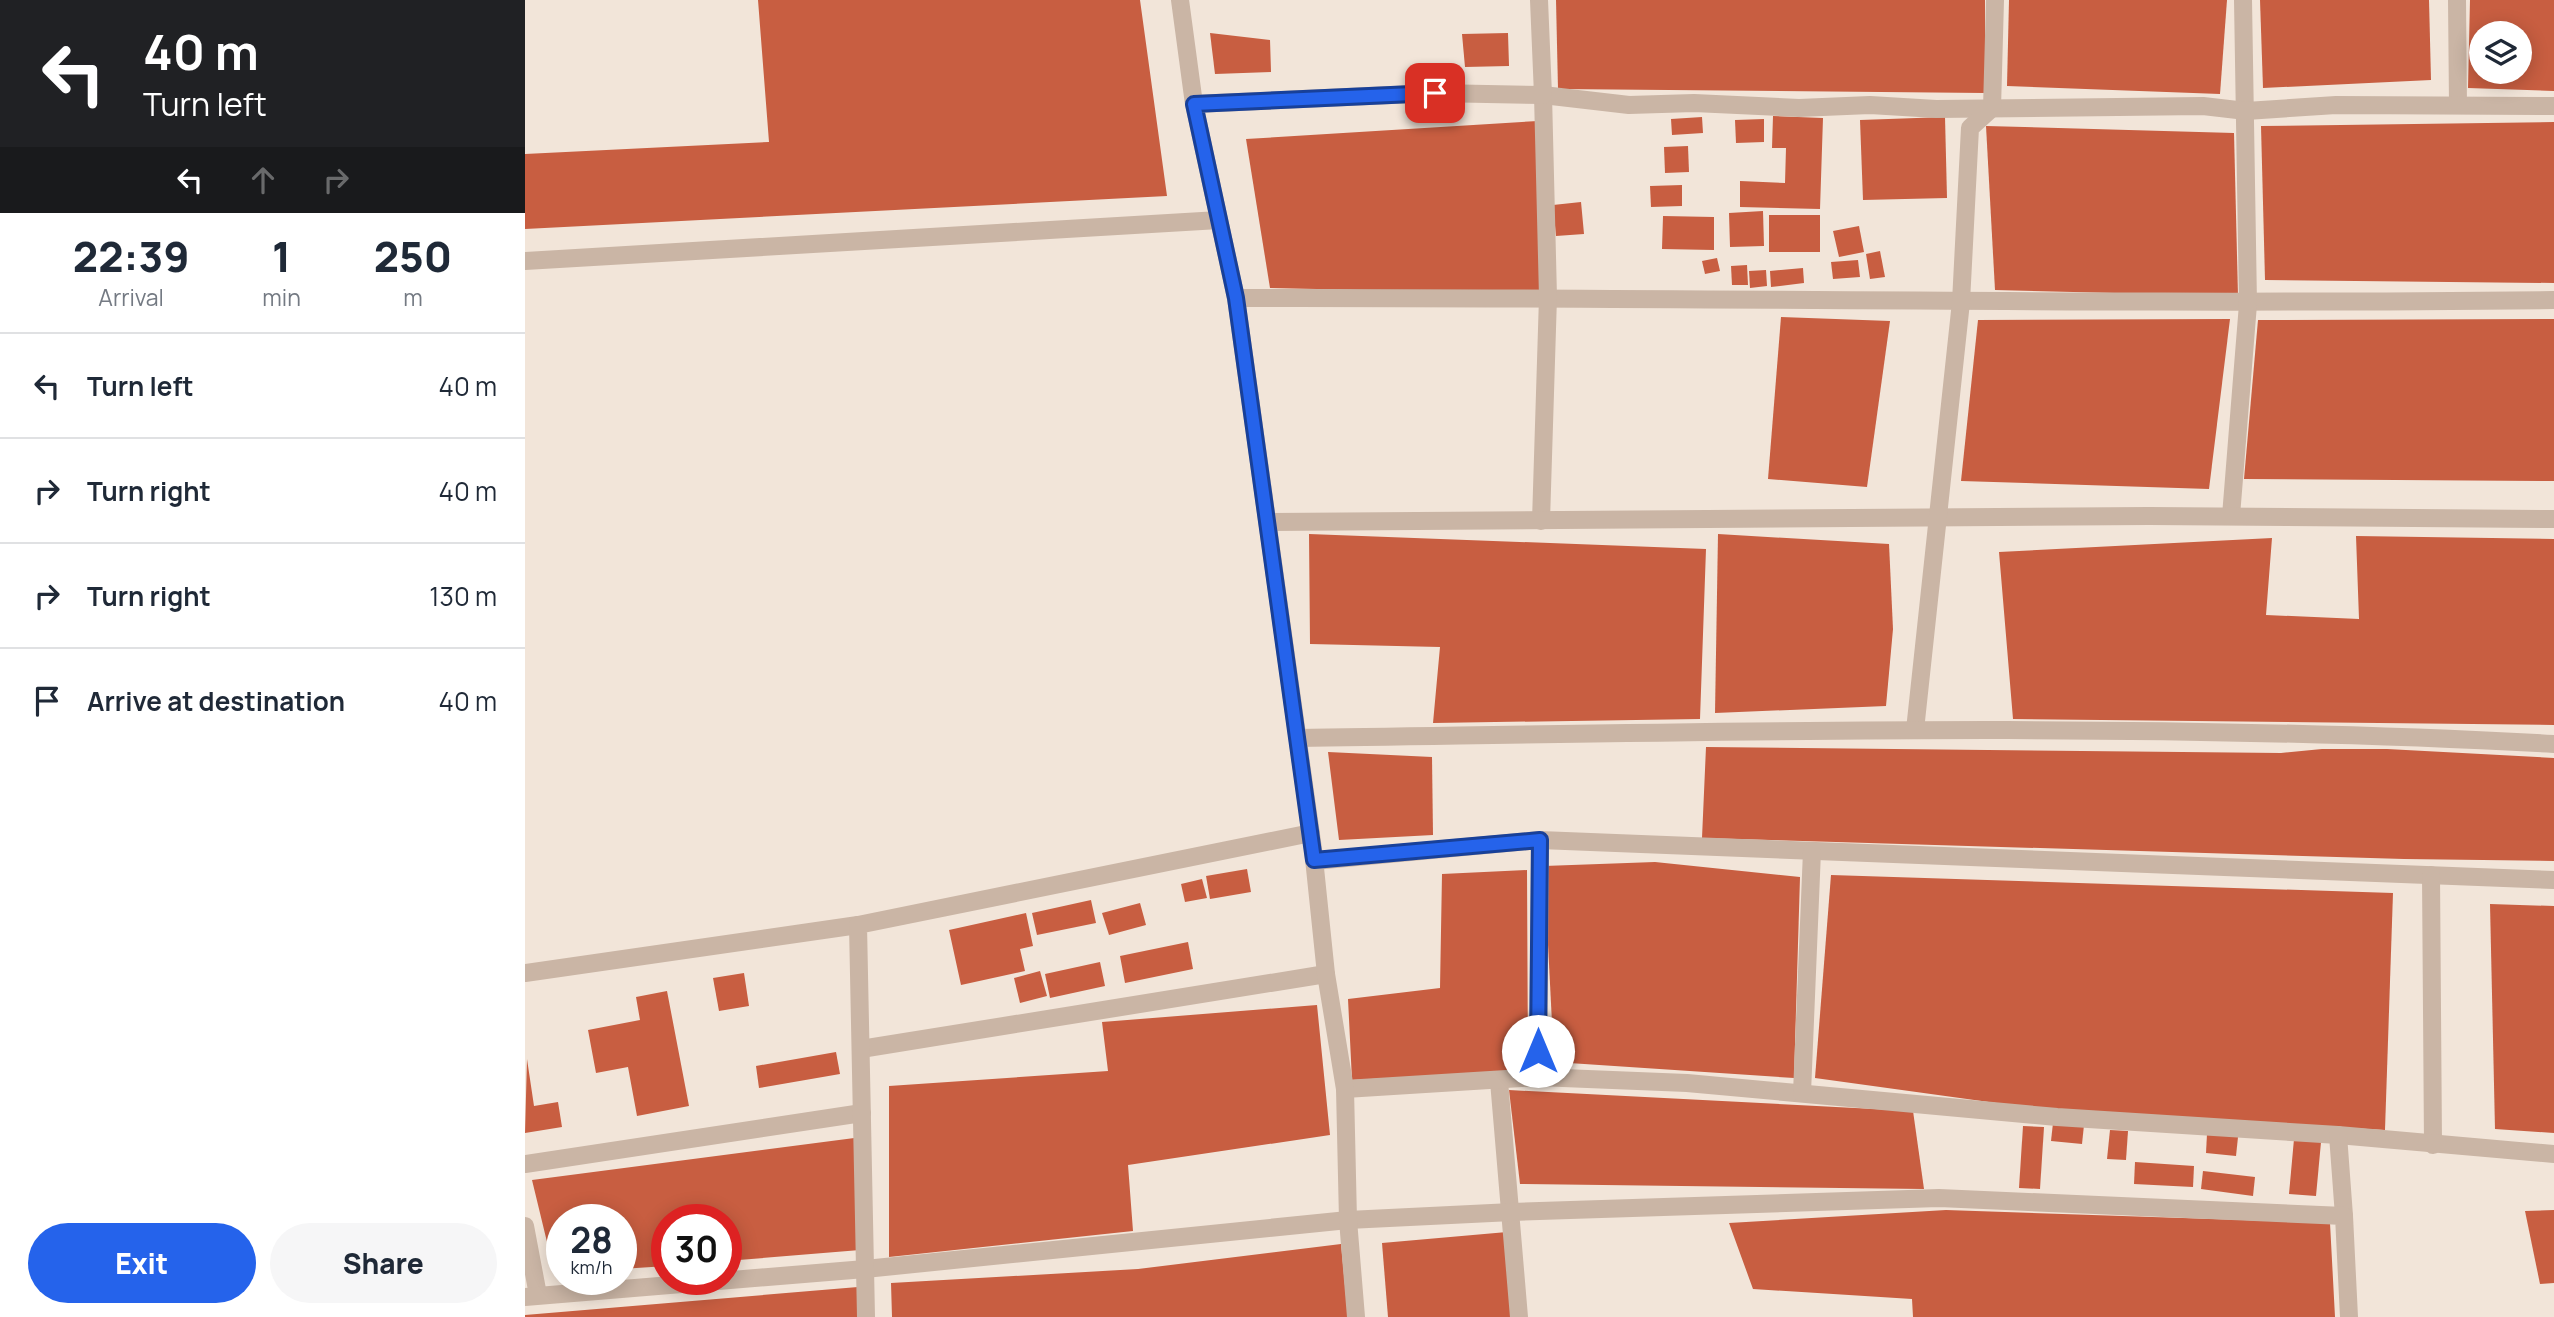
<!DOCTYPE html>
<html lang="en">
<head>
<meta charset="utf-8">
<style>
  body { margin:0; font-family:Manrope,sans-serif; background:#f6f6f7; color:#1f2937; height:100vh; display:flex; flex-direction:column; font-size:26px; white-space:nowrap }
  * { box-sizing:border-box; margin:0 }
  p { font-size:23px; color:#747a83 }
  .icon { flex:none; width:38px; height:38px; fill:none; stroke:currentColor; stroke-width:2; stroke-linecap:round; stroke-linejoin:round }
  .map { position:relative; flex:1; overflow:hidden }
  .panel { display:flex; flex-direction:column; background:#fff; width:525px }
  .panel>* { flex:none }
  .top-card { background:#202124; color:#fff; overflow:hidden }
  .buttons { position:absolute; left:1944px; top:21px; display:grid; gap:14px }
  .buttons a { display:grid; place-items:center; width:63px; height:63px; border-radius:50%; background:#fff; box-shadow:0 4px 18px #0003; font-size:35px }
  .speed { position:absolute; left:21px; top:1204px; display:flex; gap:14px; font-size:35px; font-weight:700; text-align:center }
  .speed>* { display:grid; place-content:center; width:91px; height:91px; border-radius:50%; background:#fff; box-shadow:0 4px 18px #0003; line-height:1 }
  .speed small { font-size:18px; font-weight:400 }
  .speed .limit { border:10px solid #d22; background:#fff; color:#111 }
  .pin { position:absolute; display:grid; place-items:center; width:60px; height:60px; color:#fff; margin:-30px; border-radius:14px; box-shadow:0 4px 10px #0006 }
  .me { position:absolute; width:77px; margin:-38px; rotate:0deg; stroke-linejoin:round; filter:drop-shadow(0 0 5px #0008) }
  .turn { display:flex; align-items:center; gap:24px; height:147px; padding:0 28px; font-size:32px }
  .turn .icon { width:91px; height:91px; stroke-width:2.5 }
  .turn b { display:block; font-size:49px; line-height:60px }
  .lanes { display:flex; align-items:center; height:66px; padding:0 28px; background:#0003; justify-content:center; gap:35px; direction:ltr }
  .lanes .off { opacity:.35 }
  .eta { display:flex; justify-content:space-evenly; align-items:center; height:119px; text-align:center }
  .eta b { font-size:42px; font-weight:800; line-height:49px }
  .button { display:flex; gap:14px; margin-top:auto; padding:14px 28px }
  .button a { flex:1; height:80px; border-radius:42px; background:#2563eb; color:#fff; font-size:28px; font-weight:800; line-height:80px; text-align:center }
  .button a+a { background:#f6f6f7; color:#1f2937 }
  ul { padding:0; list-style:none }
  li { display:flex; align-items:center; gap:21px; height:105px; padding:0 28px; border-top:2px solid #e0e1e3 }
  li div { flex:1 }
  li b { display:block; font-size:26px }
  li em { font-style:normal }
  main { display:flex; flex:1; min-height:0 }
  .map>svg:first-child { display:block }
</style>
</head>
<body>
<main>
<section class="panel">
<div class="top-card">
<div class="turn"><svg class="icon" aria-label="left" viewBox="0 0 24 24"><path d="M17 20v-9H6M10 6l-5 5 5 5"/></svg><div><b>40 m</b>Turn left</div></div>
<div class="lanes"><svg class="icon" aria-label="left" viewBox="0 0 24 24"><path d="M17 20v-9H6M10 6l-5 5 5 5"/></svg><svg class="icon off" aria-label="ahead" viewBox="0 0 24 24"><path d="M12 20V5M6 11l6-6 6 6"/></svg><svg class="icon off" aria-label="right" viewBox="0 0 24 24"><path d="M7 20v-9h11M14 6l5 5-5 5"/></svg></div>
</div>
<div class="eta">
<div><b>22:39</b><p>Arrival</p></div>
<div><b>1</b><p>min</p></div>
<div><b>250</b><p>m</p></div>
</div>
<ul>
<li><svg class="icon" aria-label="left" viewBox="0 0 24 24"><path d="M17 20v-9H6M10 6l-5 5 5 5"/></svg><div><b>Turn left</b></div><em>40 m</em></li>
<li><svg class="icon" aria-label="right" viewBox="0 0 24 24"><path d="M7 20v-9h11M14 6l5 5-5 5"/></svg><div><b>Turn right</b></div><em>40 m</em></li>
<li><svg class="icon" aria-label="right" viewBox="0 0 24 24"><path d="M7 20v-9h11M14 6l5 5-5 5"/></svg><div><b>Turn right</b></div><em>130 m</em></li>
<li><svg class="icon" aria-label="arrive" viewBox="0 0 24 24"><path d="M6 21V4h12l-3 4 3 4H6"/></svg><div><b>Arrive at destination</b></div><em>40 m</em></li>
</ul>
<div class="button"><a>Exit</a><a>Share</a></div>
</section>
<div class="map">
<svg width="2029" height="1317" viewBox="0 0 2029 1317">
  <rect width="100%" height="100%" fill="#f2e5d9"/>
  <!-- building -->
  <g fill="#c85e41" fill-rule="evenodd">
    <polygon points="233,0 615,0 642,196 0,229 0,154 244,142"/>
    <polygon points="1031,0 1460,0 1460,93 1033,89"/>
    <polygon points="1484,0 1702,0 1695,94 1482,86"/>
    <polygon points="1735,0 1904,0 1906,80 1738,88"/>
    <path d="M1945,0H2029V91L1943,88ZM1956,33H1995V72H1956Z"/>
    <polygon points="685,33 745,40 746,72 690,74"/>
    <polygon points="983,33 984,66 940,67 937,34"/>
    <polygon points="1248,116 1298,118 1295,209 1215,207 1215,181 1260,183 1261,148 1247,148"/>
    <polygon points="1177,117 1178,133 1147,135 1146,119"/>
    <polygon points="1420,117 1422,198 1338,200 1335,120"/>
    <polygon points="1239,119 1239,142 1211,143 1210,120"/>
    <polygon points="1013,121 1021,294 745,288 721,139"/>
    <polygon points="2029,122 2029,283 1740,280 1736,126"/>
    <polygon points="1461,126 1709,133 1713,296 1470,290"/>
    <polygon points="1163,146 1164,172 1140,173 1139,147"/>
    <polygon points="1157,185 1157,206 1126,207 1125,186"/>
    <polygon points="1056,202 1059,234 1031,236 1028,205"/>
    <polygon points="1238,211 1239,246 1205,247 1204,213"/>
    <rect x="1244" y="215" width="51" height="37"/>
    <polygon points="1138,216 1189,217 1189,250 1137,249"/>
    <polygon points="1334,226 1339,252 1314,257 1308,231"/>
    <polygon points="1355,251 1360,277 1345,279 1341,254"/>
    <polygon points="1192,258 1195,271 1180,274 1177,261"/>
    <polygon points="1333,260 1335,277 1308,279 1306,262"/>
    <polygon points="1222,265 1223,285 1207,285 1206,266"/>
    <polygon points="1278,268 1279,283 1246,287 1245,271"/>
    <polygon points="1241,270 1242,286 1225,288 1224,271"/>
    <polygon points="1256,317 1365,321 1342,487 1243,479"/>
    <polygon points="1705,319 1684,489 1436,481 1453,320"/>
    <polygon points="2029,319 2029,481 1719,479 1733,320"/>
    <polygon points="784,534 1181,549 1175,719 908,723 915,647 785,644"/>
    <polygon points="1193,534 1364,544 1368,629 1361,706 1190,713"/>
    <polygon points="1831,536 2029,539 2029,725 1488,719 1474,552 1747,538 1741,615 1834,619"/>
    <polygon points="1181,747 1756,753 1797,749 1862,749 2029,758 2029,861 1879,859 1177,838"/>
    <polygon points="803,752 907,757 908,835 814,840"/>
    <polygon points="1130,862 1275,877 1269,1078 1029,1062 1019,866"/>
    <polygon points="722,869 726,892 685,899 681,876"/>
    <polygon points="1002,870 1003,1071 827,1080 823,999 915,988 917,874"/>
    <polygon points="1306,875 1868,893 1860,1130 1521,1110 1290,1078"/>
    <polygon points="677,879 682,898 660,902 656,884"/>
    <polygon points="566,900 571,923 512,935 507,913"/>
    <polygon points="615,903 621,925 584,935 577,913"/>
    <polygon points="1965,904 2029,906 2029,1133 1970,1129"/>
    <polygon points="501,913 508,946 495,949 500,971 436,985 424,930"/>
    <polygon points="663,942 668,969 600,983 595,956"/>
    <polygon points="575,962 580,986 525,998 520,974"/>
    <polygon points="515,971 522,996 495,1003 489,978"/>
    <polygon points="219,973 224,1006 194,1011 188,978"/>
    <polygon points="142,991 164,1106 112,1116 103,1067 71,1073 63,1030 115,1020 111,997"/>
    <polygon points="792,1005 805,1135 603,1165 608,1231 364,1257 364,1086 583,1071 577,1022"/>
    <polygon points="311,1052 315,1074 234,1088 231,1066"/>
    <polygon points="2,1059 9,1106 33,1102 37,1127 0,1133"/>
    <polygon points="984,1090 1388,1111 1399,1189 995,1184"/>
    <polygon points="1528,1123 1559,1125 1557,1144 1526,1141"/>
    <polygon points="1498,1126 1519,1127 1515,1189 1494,1188"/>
    <polygon points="1585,1130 1603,1131 1601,1160 1582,1159"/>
    <polygon points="1682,1134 1713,1137 1711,1156 1681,1153"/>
    <polygon points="337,1137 335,1250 201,1261 201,1220 142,1220 142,1266 96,1269 96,1220 37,1220 37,1274 30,1275 7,1180"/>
    <polygon points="1769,1139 1796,1142 1791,1196 1764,1194"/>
    <polygon points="1610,1162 1669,1166 1668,1187 1609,1184"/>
    <polygon points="1678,1171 1730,1177 1728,1196 1676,1189"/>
    <polygon points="1421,1210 1805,1223 1810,1317 1388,1317 1387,1299 1228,1289 1204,1223"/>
    <polygon points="2029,1210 2029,1283 2015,1284 2000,1211"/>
    <polygon points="982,1232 986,1317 863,1317 857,1243"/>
    <polygon points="816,1244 823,1317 367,1317 366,1283 613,1269"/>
    <polygon points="333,1287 333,1317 0,1317 0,1315"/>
  </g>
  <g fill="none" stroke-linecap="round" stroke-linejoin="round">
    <!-- street -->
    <g stroke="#cab5a5" stroke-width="18">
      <polyline points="655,0 669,104"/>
      <polyline points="1932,0 1933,105"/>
      <polyline points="0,261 694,220"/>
      <path d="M711,298C1150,297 1590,305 2029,300"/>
      <polyline points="1706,516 1723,304 1718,0"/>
      <polyline points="1016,521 1023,297 1018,95 1104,105 1169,103 1274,108 1345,105 1411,109 1678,106 1721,111 1811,105 2029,106"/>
      <polyline points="743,522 1624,516 2029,519"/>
      <polyline points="1390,730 1436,302 1445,128 1467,108 1470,0"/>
      <path d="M773,738C1192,732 1611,721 2029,744"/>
      <polyline points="789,861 1015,840 2029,880"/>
      <polyline points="1906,875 1908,1145"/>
      <polyline points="0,973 333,925"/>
      <polyline points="336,1049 801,974"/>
      <polyline points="1013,1077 1015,840"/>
      <polyline points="974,1081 994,1317"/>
      <polyline points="820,1089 1013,1077 1162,1083 1532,1117 1813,1135 2029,1154"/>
      <polyline points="1277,1093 1287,851"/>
      <polyline points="1813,1135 1819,1216"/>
      <polyline points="0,1164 337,1113"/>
      <polyline points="0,1226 13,1295"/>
      <polyline points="0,1297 340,1269 823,1220 987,1212 1414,1198 1819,1216 1824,1317"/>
      <polyline points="341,1317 333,925 786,833"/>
      <polyline points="831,1317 823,1220 820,1089 801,974 788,849 711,298 669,104 910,93 1018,95 1014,0"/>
    </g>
  </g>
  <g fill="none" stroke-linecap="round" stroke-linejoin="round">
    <!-- route casing -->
    <g stroke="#184099" stroke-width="18">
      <polyline id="route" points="910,93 669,104 711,298 789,860 1015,840 1013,1051"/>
    </g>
    <!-- route -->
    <use href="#route" stroke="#2563eb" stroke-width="12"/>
  </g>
</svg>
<div class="buttons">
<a><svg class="icon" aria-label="layers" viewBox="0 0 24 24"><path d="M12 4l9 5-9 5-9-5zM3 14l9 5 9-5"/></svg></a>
</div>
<div class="speed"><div>28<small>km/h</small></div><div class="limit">30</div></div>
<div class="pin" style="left:910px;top:93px;background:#d93025"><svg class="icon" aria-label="arrive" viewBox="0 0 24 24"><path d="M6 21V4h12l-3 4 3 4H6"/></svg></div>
<svg class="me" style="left:1013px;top:1051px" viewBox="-20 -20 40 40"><circle r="19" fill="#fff"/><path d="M0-13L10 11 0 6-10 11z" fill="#2563eb"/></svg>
</div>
</main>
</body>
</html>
